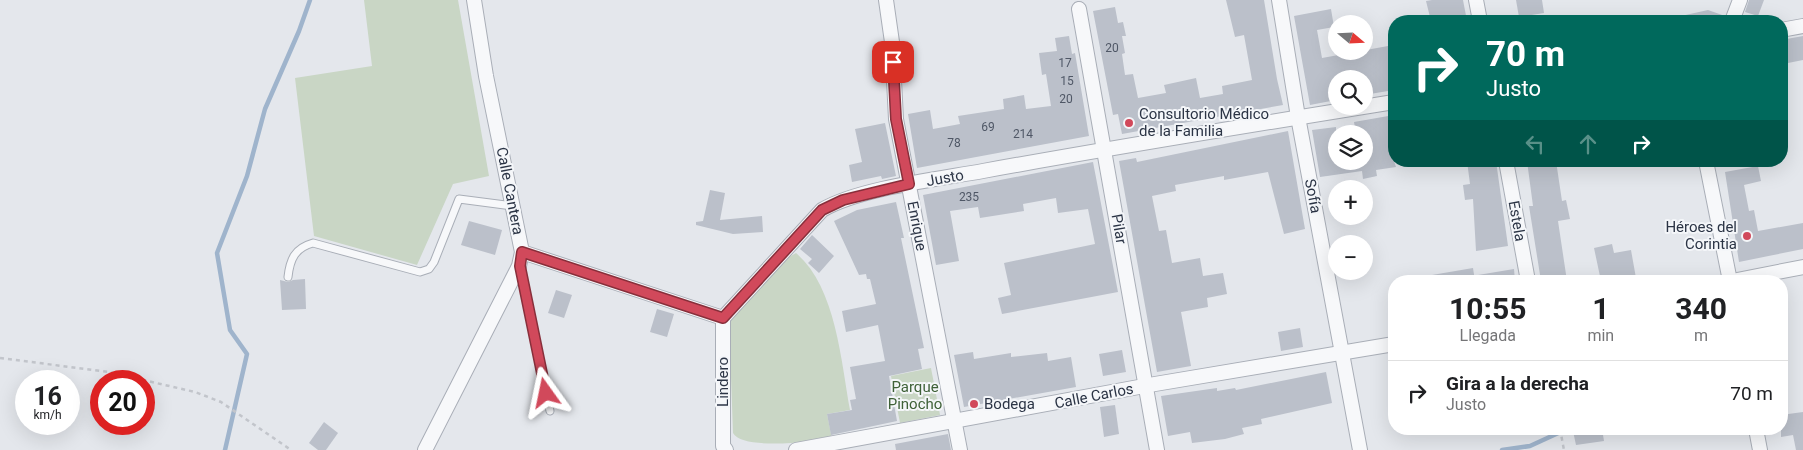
<!DOCTYPE html>
<html lang="es">
<head>
<meta charset="utf-8">
<style>
  body { margin:0; font-family:Roboto,sans-serif; background:#f6f6f6; color:#202124; height:100vh; display:flex; flex-direction:column; font-size:19px; white-space:nowrap }
  * { box-sizing:border-box; margin:0 }
  p { font-size:16px; color:#757577 }
  .icon { flex:none; width:28px; height:28px; fill:none; stroke:currentColor; stroke-width:2; stroke-linecap:round; stroke-linejoin:round }
  .map { position:relative; flex:1; overflow:hidden }
  .side { position:absolute; left:1388px; top:275px; width:400px; height:160px; display:flex; flex-direction:column; background:#fff; border-radius:20px; box-shadow:0 5px 20px #0002 }
  .side>* { flex:none }
  .guide { position:absolute; left:1388px; top:15px; width:400px; height:152px; border-radius:20px; box-shadow:0 5px 20px #0002; background:#00695c; color:#fff; overflow:hidden }
  .needle { width:32px; rotate:109deg }
  .fabs { position:absolute; left:1328px; top:15px; display:grid; gap:10px }
  .fabs a { display:grid; place-items:center; width:45px; height:45px; border-radius:50%; background:#fff; box-shadow:0 5px 20px #0002; font-size:25px }
  .speed { position:absolute; left:15px; top:370px; display:flex; gap:10px; font-size:25px; font-weight:700; text-align:center }
  .speed>* { display:grid; place-content:center; width:65px; height:65px; border-radius:50%; background:#fff; box-shadow:0 5px 20px #0002; line-height:1 }
  .speed small { font-size:12px; font-weight:400 }
  .speed .limit { border:8px solid #d22; background:#fff; color:#111 }
  .pin { position:absolute; display:grid; place-items:center; width:42px; height:42px; color:#fff; margin:-21px; border-radius:10px; box-shadow:0 2px 8px #0006 }
  .me { position:absolute; width:55px; margin:-28px; rotate:348deg; stroke-linejoin:round; filter:drop-shadow(0 0 4px #0008) }
  .turn { display:flex; align-items:center; gap:18px; height:105px; padding:0 15px; font-size:22px }
  .turn .icon { width:65px; height:65px; stroke-width:2.5 }
  .turn b { display:block; font-size:35px; line-height:42px }
  .lanes { display:flex; align-items:center; height:48px; padding:0 15px; background:#0003; justify-content:center; gap:25px; direction:ltr }
  .lanes .off { opacity:.35 }
  .eta { display:flex; justify-content:space-evenly; align-items:center; height:85px; text-align:center }
  .eta b { font-size:30px; font-weight:700; line-height:35px }
  ul { padding:0; list-style:none }
  li { display:flex; align-items:center; gap:15px; height:65px; padding:0 15px; border-top:1px solid #e0e0e0 }
  li div { flex:1 }
  li b { display:block; font-size:19px }
  li em { font-style:normal }
  .map>svg:first-child { display:block }
</style>
</head>
<body>
<div class="map">
<svg width="1803" height="450" viewBox="0 0 1803 450">
  <rect width="100%" height="100%" fill="#e4e7ec"/>
  <!-- green -->
  <g fill="#c9d6c5">
    <polygon points="364,0 458,0 489,176 453,184 417,265 314,236 295,78 372,66"/>
    <path d="M796,253C836,287 841,361 850,410L827,414L832,439C809,442 742,450 733,433L729,321L789,257Z"/>
    <polygon points="931,368 940,415 900,423 891,376"/>
  </g>
  <g fill="none" stroke-linecap="round" stroke-linejoin="round">
    <!-- stream -->
    <g stroke="#9fb4cc" stroke-width="4.5">
      <polyline points="225,450 247,354 230,330 217,253 247,176 265,109 299,31 310,0"/>
      <polyline points="1502,450 1530,446 1567,429"/>
    </g>
  </g>
  <!-- building -->
  <g fill="#bbc0ca">
    <polygon points="1226,0 1264,0 1277,79 1283,105 1122,134 1118,114 1113,115 1093,11 1115,7 1118,23 1123,22 1126,36 1122,36 1125,53 1122,54 1125,75 1133,74 1138,98 1166,93 1164,85 1196,78 1200,98 1223,94 1222,86 1252,80 1244,35 1235,37"/>
    <polygon points="1432,0 1463,0 1467,21 1431,21 1426,1"/>
    <polygon points="1516,0 1542,0 1544,13 1519,17"/>
    <polygon points="1749,0 1764,0 1758,16 1745,12"/>
    <polygon points="1331,9 1334,27 1317,30 1322,58 1388,46 1390,61 1394,60 1394,90 1364,95 1364,79 1336,79 1336,100 1310,105 1294,16"/>
    <polygon points="1708,10 1725,16 1723,21 1681,21 1681,16"/>
    <polygon points="1069,36 1072,54 1075,53 1089,136 917,168 908,114 930,110 933,129 960,124 958,116 1004,109 1003,99 1024,95 1026,109 1051,106 1046,74 1042,75 1039,53 1057,51 1055,38"/>
    <polygon points="1803,36 1803,60 1783,64 1781,40"/>
    <polygon points="1394,115 1394,161 1396,167 1376,170 1377,176 1363,179 1362,171 1320,177 1312,130 1336,127 1336,161 1364,161 1364,134 1356,134 1354,122"/>
    <polygon points="885,123 896,176 882,179 881,176 852,182 849,165 862,162 855,129"/>
    <polygon points="1288,131 1305,229 1284,234 1268,172 1224,180 1224,176 1175,185 1176,191 1152,196 1159,231 1166,230 1172,263 1200,258 1203,276 1223,273 1227,294 1207,298 1208,307 1181,312 1191,366 1157,372 1119,161 1136,158 1137,162"/>
    <polygon points="1467,161 1496,161 1508,246 1476,251 1473,199 1465,200 1463,185 1470,184"/>
    <polygon points="1527,161 1556,161 1562,201 1566,200 1570,219 1558,221 1567,281 1541,281 1529,206 1533,206"/>
    <polygon points="1093,162 1118,292 1002,314 998,298 1011,295 1004,263 1095,244 1088,209 1058,213 1056,198 1023,204 1024,211 980,218 978,207 950,211 959,261 936,265 923,195"/>
    <polygon points="1758,166 1761,181 1744,185 1749,211 1754,210 1758,231 1803,223 1803,249 1739,262 1725,172"/>
    <polygon points="710,190 725,193 720,220 762,216 763,232 733,234 696,225 696,222 703,221"/>
    <polygon points="896,202 904,238 901,238 924,348 918,349 922,369 889,376 897,421 831,435 827,414 852,410 850,400 856,399 850,367 885,361 878,325 846,332 842,311 876,304 870,279 867,279 866,274 859,275 834,221 857,210"/>
    <polygon points="469,221 502,230 495,255 461,245"/>
    <polygon points="812,235 834,256 819,273 808,263 812,259 800,249"/>
    <polygon points="1612,244 1614,253 1631,250 1636,278 1601,281 1594,248"/>
    <polygon points="1473,268 1475,281 1432,281 1432,275"/>
    <polygon points="1514,269 1515,281 1479,281 1478,275"/>
    <polygon points="305,279 306,309 282,310 280,280 288,282 293,280"/>
    <polygon points="556,290 572,295 564,318 548,313"/>
    <polygon points="657,309 674,314 667,337 650,332"/>
    <polygon points="1300,328 1303,347 1281,351 1278,332"/>
    <polygon points="1122,350 1126,372 1103,376 1099,354"/>
    <polygon points="973,352 974,359 1011,353 1011,357 1047,353 1048,361 1071,357 1076,387 964,407 954,355"/>
    <polygon points="1326,372 1332,403 1261,419 1262,424 1242,428 1244,434 1225,439 1192,443 1190,432 1168,436 1161,396 1217,388 1217,391 1235,388 1236,390"/>
    <polygon points="1115,405 1119,434 1104,437 1100,407"/>
    <polygon points="1803,412 1803,450 1796,450 1793,435 1781,437 1781,415"/>
    <polygon points="324,422 338,433 326,450 318,450 309,443"/>
    <polygon points="1585,429 1602,429 1604,441 1576,445 1573,431"/>
    <polygon points="948,434 951,450 896,450 895,444"/>
  </g>
  <g fill="none" stroke-linecap="round" stroke-linejoin="round">
    <!-- lane casing -->
    <g stroke="#a9aeb7" stroke-width="9">
      <g id="lane">
        <polyline points="520,269 550,411"/>
        <path d="M288,277C290,259 295,248 313,243L420,272L429,269L434,262L459,199L513,206"/>
      </g>
    </g>
    <!-- street casing -->
    <g stroke="#a9aeb7" stroke-width="16">
      <g id="street">
        <polyline points="886,0 892,42 896,119 960,450"/>
        <polyline points="1279,0 1298,117 1360,450"/>
        <polyline points="1476,0 1480,21"/>
        <polyline points="1079,9 1157,450"/>
        <polyline points="1732,21 1740,0"/>
        <polyline points="1781,30 1803,26"/>
        <polyline points="1506,161 1528,281"/>
        <polyline points="1706,161 1730,281"/>
        <polyline points="522,252 723,318"/>
        <polyline points="1732,281 1803,267"/>
        <path d="M723,318L822,210C859,188 939,179 983,171C1120,146 1257,124 1394,102"/>
        <polyline points="723,318 723,446 726,450"/>
        <polyline points="1756,429 1760,450"/>
        <polyline points="425,450 519,266 522,252 486,76 474,0"/>
        <polyline points="796,450 1155,384 1394,344"/>
      </g>
    </g>
    <!-- path -->
    <g stroke="#c2c5cb" stroke-width="2.5" stroke-dasharray="4 4" stroke-linecap="butt">
      <polyline points="0,358 109,372 195,392 221,402 291,450"/>
      <polyline points="1560,429 1564,450"/>
    </g>
    <!-- lane -->
    <use href="#lane" stroke="#f7f8fa" stroke-width="7"/>
    <!-- street -->
    <use href="#street" stroke="#f7f8fa" stroke-width="14"/>
  </g>
  <g fill="none" stroke-linecap="round" stroke-linejoin="round">
    <!-- route casing -->
    <g stroke="#882f3b" stroke-width="12">
      <polyline id="route" points="546,393 520,266 522,252 723,318 822,210 843,200 909,184 896,119 893,62"/>
    </g>
    <!-- route -->
    <use href="#route" stroke="#d1495b" stroke-width="9"/>
  </g>
  <!-- markers -->
  <g fill="#d1495b" stroke="#f4f6f9" stroke-width="2">
    <circle cx="1129" cy="123" r="5"/>
    <circle cx="1747" cy="236" r="5"/>
    <circle cx="974" cy="404" r="5"/>
  </g>
  <g text-anchor="middle" stroke-width="4" stroke-linejoin="round" paint-order="stroke">
    <!-- number labels -->
    <g font-size="12" fill="#4f5766">
      <text x="1112" y="52">20</text>
      <text x="1065" y="67">17</text>
      <text x="1067" y="85">15</text>
      <text x="1066" y="103">20</text>
      <text x="988" y="131">69</text>
      <text x="1023" y="138">214</text>
      <text x="954" y="147">78</text>
      <text x="969" y="201">235</text>
    </g>
    <!-- poi labels -->
    <g font-size="15" fill="#2b3445" stroke="#f4f6f9" text-anchor="start">
      <text x="1139" y="119">Consultorio Médico<tspan x="1139" dy="17">de la Familia</tspan></text>
      <text x="1737" y="232" text-anchor="end">Héroes del<tspan x="1737" dy="17">Corintia</tspan></text>
      <text x="984" y="409">Bodega</text>
    </g>
    <!-- street labels -->
    <g font-size="15" fill="#2b3445" stroke="#f4f6f9">
      <text transform="translate(945 178) rotate(-10)" y="5">Justo</text>
      <text transform="translate(510 191) rotate(79)" y="5">Calle Cantera</text>
      <text transform="translate(1313 196) rotate(79)" y="5">Sofía</text>
      <text transform="translate(1517 221) rotate(80)" y="5">Estela</text>
      <text transform="translate(917 226) rotate(79)" y="5">Enrique</text>
      <text transform="translate(1119 229) rotate(80)" y="5">Pilar</text>
      <text transform="translate(723 382) rotate(-90)" y="5">Lindero</text>
      <text transform="translate(1094 396) rotate(-11)" y="5">Calle Carlos</text>
    </g>
    <!-- park labels -->
    <g font-size="15" fill="#3f6138" stroke="#f4f6f9">
      <text x="915" y="392">Parque<tspan x="915" dy="17">Pinocho</tspan></text>
    </g>
  </g>
</svg>
<div class="fabs">
<a><svg class="needle" viewBox="-14 -14 28 28"><path d="M0-13l5 13h-10z" fill="#e53935"/><path d="M0 13l5-13h-10z" fill="#757577"/></svg></a>
<a><svg class="icon" aria-label="search" viewBox="0 0 24 24"><circle cx="10" cy="10" r="6"/><path d="M15 15l6 6"/></svg></a>
<a><svg class="icon" aria-label="layers" viewBox="0 0 24 24"><path d="M12 4l9 5-9 5-9-5zM3 14l9 5 9-5"/></svg></a>
<a>+</a>
<a>−</a>
</div>
<div class="speed"><div>16<small>km/h</small></div><div class="limit">20</div></div>
<div class="pin" style="left:893px;top:62px;background:#d93025"><svg class="icon" aria-label="arrive" viewBox="0 0 24 24"><path d="M6 21V4h12l-3 4 3 4H6"/></svg></div>
<svg class="me" style="left:546px;top:393px" viewBox="-20 -20 40 40"><path d="M0-17L14 15 0 8-14 15z" fill="#d1495b" stroke="#fff" stroke-width="4"/></svg>
<div class="guide">
<div class="turn"><svg class="icon" aria-label="right" viewBox="0 0 24 24"><path d="M7 20v-9h11M14 6l5 5-5 5"/></svg><div><b>70 m</b>Justo</div></div>
<div class="lanes"><svg class="icon off" aria-label="left" viewBox="0 0 24 24"><path d="M17 20v-9H6M10 6l-5 5 5 5"/></svg><svg class="icon off" aria-label="ahead" viewBox="0 0 24 24"><path d="M12 20V5M6 11l6-6 6 6"/></svg><svg class="icon" aria-label="right" viewBox="0 0 24 24"><path d="M7 20v-9h11M14 6l5 5-5 5"/></svg></div>
</div>
<section class="side">
<div class="eta">
<div><b>10:55</b><p>Llegada</p></div>
<div><b>1</b><p>min</p></div>
<div><b>340</b><p>m</p></div>
</div>
<ul>
<li><svg class="icon" aria-label="right" viewBox="0 0 24 24"><path d="M7 20v-9h11M14 6l5 5-5 5"/></svg><div><b>Gira a la derecha</b><p>Justo</p></div><em>70 m</em></li>
</ul>
</section>
</div>
</body>
</html>
